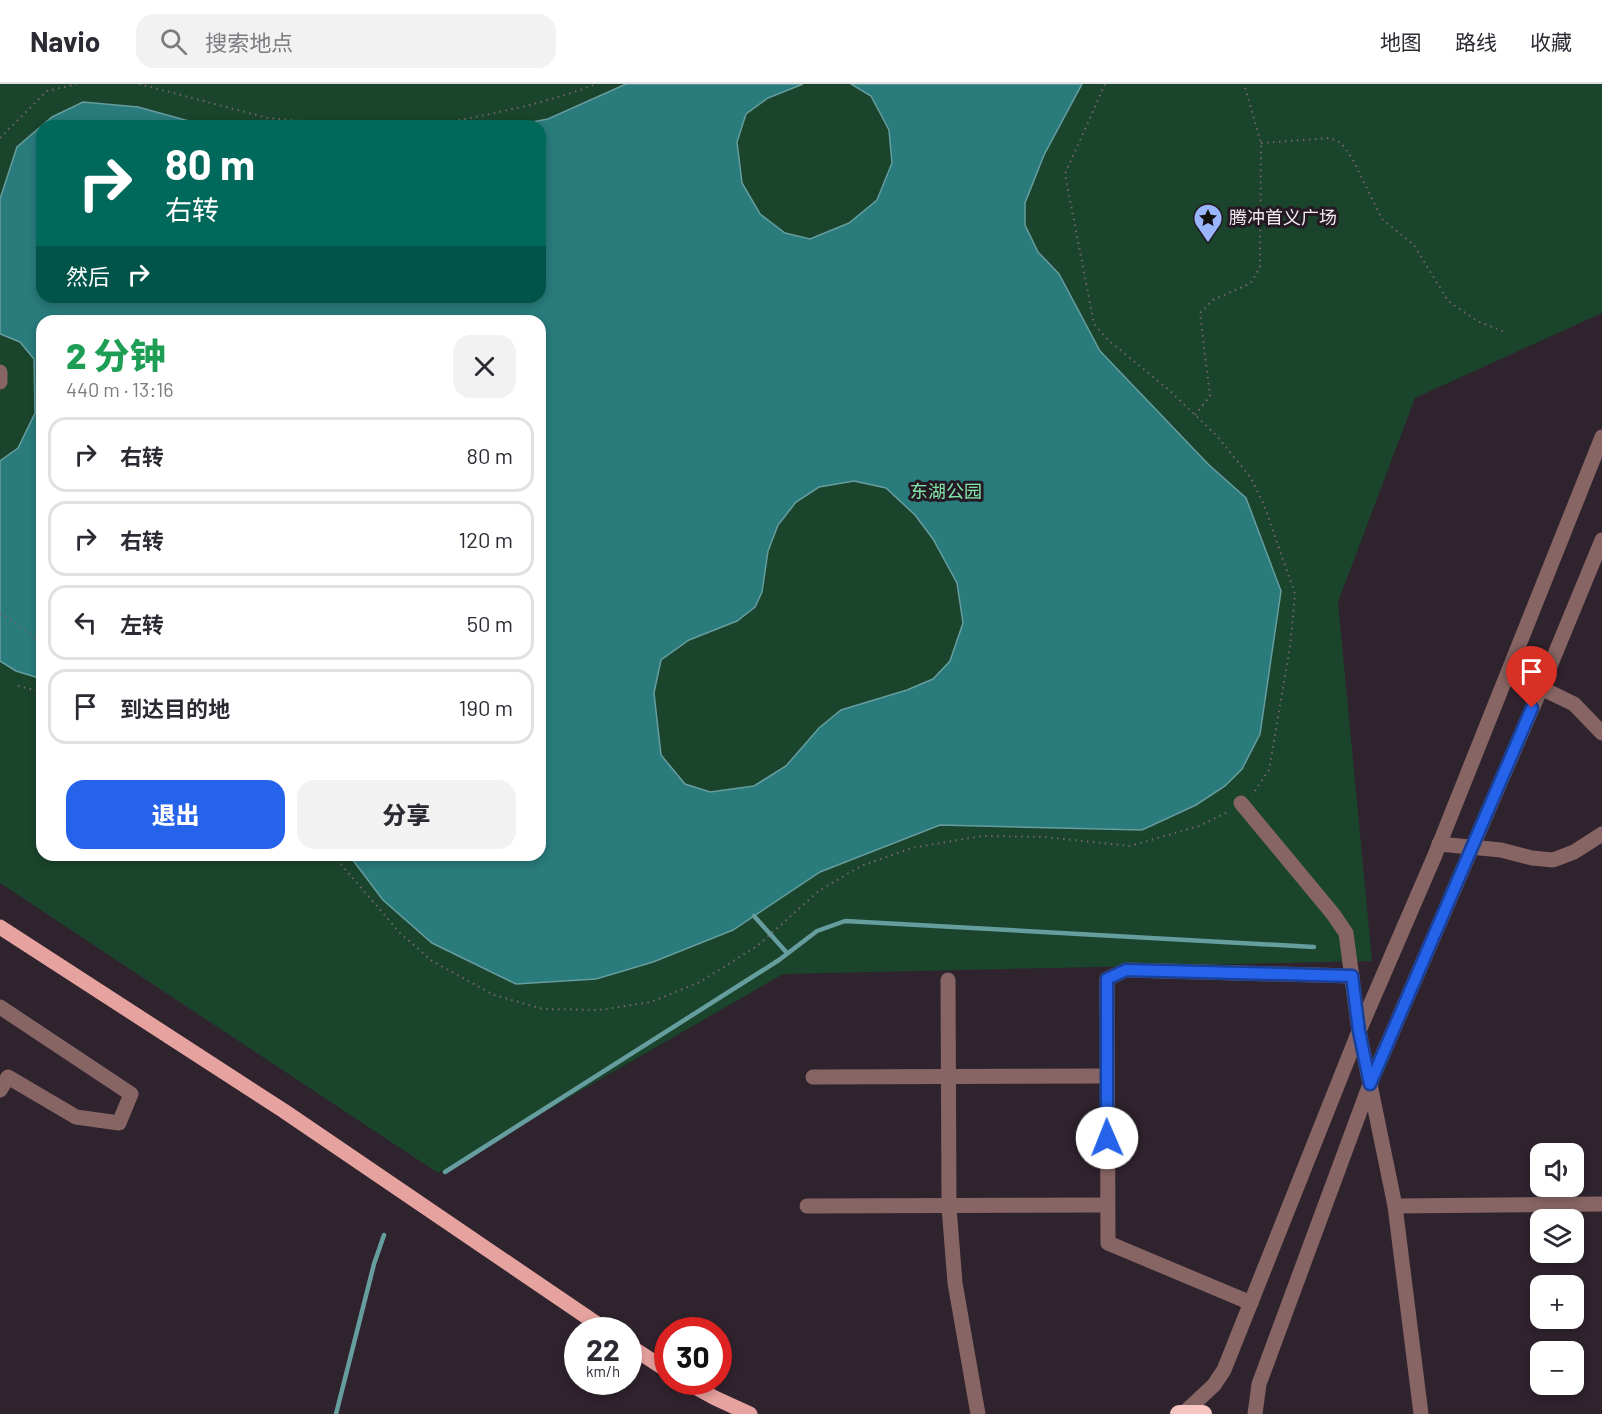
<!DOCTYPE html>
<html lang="zh">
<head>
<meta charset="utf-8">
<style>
  body { margin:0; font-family:Barlow,"Noto Sans SC",sans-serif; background:#f2f2f3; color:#2b2b33; height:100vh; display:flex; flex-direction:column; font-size:22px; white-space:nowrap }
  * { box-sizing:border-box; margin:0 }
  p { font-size:20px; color:#7c7c81 }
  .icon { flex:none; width:33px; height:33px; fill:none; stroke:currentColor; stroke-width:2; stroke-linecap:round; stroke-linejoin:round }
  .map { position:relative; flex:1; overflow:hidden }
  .sheet { position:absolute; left:36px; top:231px; width:510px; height:546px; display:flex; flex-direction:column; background:#fff; border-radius:18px; box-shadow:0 3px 9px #0003 }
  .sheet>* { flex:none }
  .banner { position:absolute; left:36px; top:36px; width:510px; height:183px; border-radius:18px; box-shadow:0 3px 9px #0003; background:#00695c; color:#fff; overflow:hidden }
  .buttons { position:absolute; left:1530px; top:1059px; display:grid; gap:12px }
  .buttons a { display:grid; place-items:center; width:54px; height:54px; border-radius:12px; background:#fff; box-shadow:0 3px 9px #0003; font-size:30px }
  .speed { position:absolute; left:564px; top:1233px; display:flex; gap:12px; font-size:30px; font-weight:700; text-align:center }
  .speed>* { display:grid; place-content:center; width:78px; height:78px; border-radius:50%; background:#fff; box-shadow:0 3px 9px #0003; line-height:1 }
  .speed small { font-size:15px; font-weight:400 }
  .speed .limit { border:9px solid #d22; background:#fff; color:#111 }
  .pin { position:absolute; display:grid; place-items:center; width:51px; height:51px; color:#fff; margin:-62px -26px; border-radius:50% 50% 50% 0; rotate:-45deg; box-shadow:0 0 6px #0007 }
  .pin .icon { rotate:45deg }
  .me { position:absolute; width:66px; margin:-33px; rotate:359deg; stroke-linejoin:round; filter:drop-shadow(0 0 4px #0008) }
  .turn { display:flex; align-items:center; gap:21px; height:126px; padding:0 30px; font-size:27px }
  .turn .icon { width:78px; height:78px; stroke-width:2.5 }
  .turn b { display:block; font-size:42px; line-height:51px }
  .then { display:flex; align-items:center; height:57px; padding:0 30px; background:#0003; gap:12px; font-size:22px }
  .round { display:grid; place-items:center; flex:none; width:63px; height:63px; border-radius:18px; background:#f2f2f3 }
  .head { display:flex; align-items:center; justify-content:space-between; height:102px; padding:0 30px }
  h1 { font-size:36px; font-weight:800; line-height:45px; color:#1e9e55 }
  .primary-button { display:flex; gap:12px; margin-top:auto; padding:12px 30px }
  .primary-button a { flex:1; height:69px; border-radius:18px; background:#2563eb; color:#fff; font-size:24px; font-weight:800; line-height:69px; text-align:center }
  .primary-button a+a { background:#f2f2f3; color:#2b2b33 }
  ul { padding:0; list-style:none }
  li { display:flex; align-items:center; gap:18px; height:75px; margin:0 12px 9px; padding:0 18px; border:3px solid #e1e1e2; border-radius:18px }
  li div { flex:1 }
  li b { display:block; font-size:22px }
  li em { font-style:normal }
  header { display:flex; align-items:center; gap:36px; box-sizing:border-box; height:84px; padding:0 30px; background:#fff; border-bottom:2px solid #e1e1e2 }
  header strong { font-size:28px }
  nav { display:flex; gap:33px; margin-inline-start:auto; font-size:21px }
  .search { width:420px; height:54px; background:#f2f2f3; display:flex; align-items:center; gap:15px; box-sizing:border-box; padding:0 21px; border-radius:18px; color:#7c7c81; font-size:22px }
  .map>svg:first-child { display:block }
</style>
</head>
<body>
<header>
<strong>Navio</strong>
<div class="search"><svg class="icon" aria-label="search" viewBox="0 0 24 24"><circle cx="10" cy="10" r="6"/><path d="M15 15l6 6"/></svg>搜索地点</div>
<nav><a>地图</a><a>路线</a><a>收藏</a></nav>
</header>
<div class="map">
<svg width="1602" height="1330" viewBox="0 0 1602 1330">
  <rect width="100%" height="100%" fill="#2f232e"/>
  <!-- green -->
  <path fill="#1b442c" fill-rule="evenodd" d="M0,0H1602V229L1415,314L1338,518L1372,877L783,890L438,1089L0,799ZM42,42H540V213H42ZM42,237H540V771H42Z"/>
  <!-- water -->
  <path fill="#297b7c" stroke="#669d9f" stroke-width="1.5" fill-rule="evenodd" d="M626,0H803L768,14L746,30L737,58L742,99L760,130L785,149L810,155L849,139L877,116L892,79L889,46L871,12L851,0H1082L1044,71L1025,119V141L1038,168L1059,190L1100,267L1208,380L1246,414L1281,507L1260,650L1242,685L1225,702L1196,721L1142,746L940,741L820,788L733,846L653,878L596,895L516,900L432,859L383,816L349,771H540V237H42V595L16,587L0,577V377L18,364L35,329L34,275L20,258L0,250V115L17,63L52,33L83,18L138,23L207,42H42V213H540V42H511L548,35ZM854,397L886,404L915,431L933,455L957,499L963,539L950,577L933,595L907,606L841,626L819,644L786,682L754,702L710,708L685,700L661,671L654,609L661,576L689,556L737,537L755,523L762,508L768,467L778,441L796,418L819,403Z"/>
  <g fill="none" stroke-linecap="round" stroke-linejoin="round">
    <!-- stream -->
    <g stroke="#669d9f" stroke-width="4.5">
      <polyline points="754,832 787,869"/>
      <polyline points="445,1088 779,876 817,847 845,837 1314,863"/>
      <polyline points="336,1330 374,1180 384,1151"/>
    </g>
    <!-- path -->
    <g stroke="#716670" stroke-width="2" stroke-dasharray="1.5 4.5" stroke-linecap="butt">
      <polyline points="139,0 268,34 352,42"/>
      <polyline points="1105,0 1065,90 1094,240 1108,256 1169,306 1216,351 1251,394 1264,421 1295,510 1290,563 1269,686 1252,711"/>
      <path d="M429,42C486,31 542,21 596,0"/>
      <polyline points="0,54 47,7 77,0"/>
      <polyline points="1261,59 1330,54 1341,59 1352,74 1382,135 1414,161 1448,217 1477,237 1505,248"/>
      <polyline points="1195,331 1210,312 1200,229 1213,216 1251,199 1260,183 1261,59 1244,0"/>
      <polyline points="0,529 28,548 42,561"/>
      <polyline points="18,602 42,608"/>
      <polyline points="333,771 400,849 432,877 494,911 543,925 599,926 651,918 700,898 757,862 820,806 861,782 912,764 982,752 1045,753 1130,762 1199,742 1228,728"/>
    </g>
    <!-- minor -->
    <g stroke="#876564" stroke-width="15">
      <polyline points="0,288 0,298"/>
      <polyline points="1541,604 1574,620 1602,649"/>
      <polyline points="1241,719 1333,830 1346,849 1359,947 1395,1122 1421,1330"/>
      <polyline points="1439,760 1501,766 1532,774 1553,776 1574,768 1602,750"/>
      <polyline points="948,896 949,1123 955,1199 978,1330"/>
      <polyline points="0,923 131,1010 119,1039 76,1033 8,993 0,1006"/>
      <polyline points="813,993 1106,992"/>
      <polyline points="807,1122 1107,1121"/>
      <polyline points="1395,1122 1602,1120"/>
      <polyline points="1251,1219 1108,1159 1107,895 1126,886 1352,892"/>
      <polyline points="1184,1329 1214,1301 1224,1286 1359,947 1435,771 1602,353"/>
      <polyline points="1255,1330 1259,1300 1370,1000 1541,604 1602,456"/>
    </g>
    <!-- major -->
    <g stroke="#e6a29f" stroke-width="15">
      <polyline points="0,843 284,1027 606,1246"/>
      <polyline points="628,1261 668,1287"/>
      <polyline points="686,1298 715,1314 750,1330"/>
    </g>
    <!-- highway -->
    <polyline stroke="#f7c4c2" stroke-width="18" points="1179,1330 1203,1330"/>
  </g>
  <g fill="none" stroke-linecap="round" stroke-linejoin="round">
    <!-- route casing -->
    <g stroke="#184099" stroke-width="15">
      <polyline id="route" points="1107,1054 1107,895 1126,886 1352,892 1359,947 1370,1000 1532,624"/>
    </g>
    <!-- route -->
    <use href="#route" stroke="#2563eb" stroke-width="10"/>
  </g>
  <!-- icons -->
  <defs>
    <g id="sight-pin" transform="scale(1.5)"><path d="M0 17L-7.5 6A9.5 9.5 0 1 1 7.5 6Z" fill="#99b5fd" stroke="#251a24"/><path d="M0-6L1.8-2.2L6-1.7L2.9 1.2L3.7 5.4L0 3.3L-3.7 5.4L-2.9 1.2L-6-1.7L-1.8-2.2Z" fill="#111"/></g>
  </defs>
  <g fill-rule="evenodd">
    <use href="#sight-pin" x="1208" y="134"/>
  </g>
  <g text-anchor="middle" stroke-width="6" stroke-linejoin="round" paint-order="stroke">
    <!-- poi labels -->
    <g font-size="18" fill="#f3ebf2" stroke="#251a24" text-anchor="start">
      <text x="1229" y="140">腾冲首义广场</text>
    </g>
    <!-- park labels -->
    <g font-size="18" fill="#82e5a9" stroke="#251a24">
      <text x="946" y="414">东湖公园</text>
    </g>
  </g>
</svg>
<div class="buttons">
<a><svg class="icon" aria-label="sound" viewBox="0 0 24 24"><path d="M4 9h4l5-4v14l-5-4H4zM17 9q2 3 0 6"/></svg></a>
<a><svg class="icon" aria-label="layers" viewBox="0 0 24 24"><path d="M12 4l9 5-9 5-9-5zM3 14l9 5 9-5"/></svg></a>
<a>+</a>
<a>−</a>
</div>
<div class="speed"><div>22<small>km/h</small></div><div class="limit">30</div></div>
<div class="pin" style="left:1532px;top:624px;background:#d93025"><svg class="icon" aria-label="arrive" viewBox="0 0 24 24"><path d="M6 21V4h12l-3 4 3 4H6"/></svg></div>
<svg class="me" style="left:1107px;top:1054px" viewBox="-20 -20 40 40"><circle r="19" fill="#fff"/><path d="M0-13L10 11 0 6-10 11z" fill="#2563eb"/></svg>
<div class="banner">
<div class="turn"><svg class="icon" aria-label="right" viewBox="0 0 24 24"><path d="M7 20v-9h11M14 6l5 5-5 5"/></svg><div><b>80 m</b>右转</div></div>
<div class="then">然后<svg class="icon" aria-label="right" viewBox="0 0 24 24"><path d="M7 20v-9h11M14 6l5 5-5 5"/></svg></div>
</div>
<section class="sheet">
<div class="head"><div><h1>2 分钟</h1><p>440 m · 13:16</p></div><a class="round"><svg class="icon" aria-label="close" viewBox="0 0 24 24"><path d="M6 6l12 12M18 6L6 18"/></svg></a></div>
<ul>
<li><svg class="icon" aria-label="right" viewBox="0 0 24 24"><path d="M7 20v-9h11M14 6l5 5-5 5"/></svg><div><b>右转</b></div><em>80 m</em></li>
<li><svg class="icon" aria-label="right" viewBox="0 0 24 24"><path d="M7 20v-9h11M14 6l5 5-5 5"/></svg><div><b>右转</b></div><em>120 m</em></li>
<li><svg class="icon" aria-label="left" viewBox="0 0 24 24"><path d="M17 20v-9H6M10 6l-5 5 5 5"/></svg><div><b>左转</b></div><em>50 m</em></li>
<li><svg class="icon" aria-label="arrive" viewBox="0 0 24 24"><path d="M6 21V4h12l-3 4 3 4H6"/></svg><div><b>到达目的地</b></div><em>190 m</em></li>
</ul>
<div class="primary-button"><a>退出</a><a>分享</a></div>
</section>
</div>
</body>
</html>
